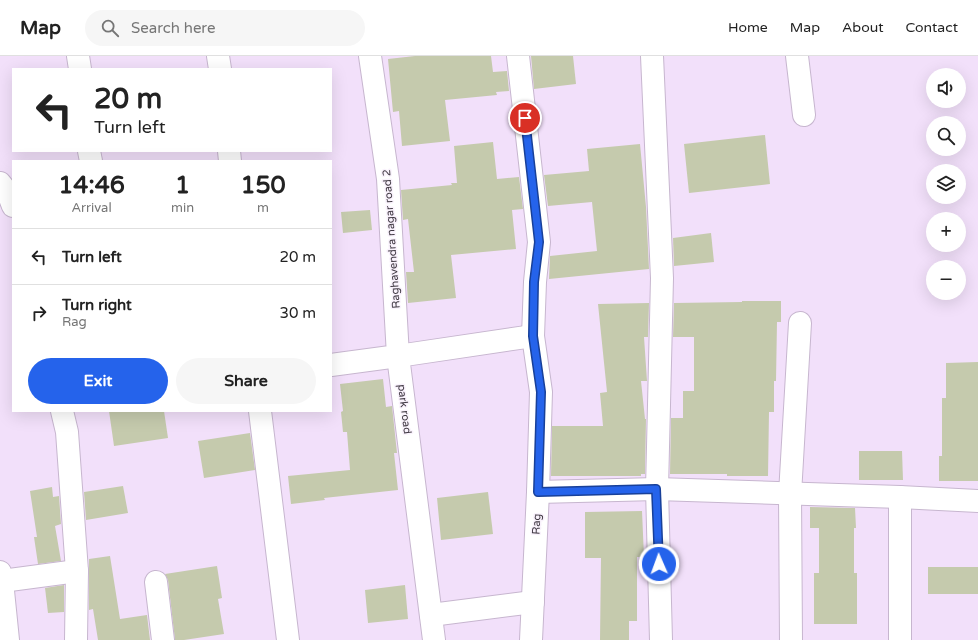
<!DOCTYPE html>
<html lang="en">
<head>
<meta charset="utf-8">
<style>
  body { margin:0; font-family:"Varela Round",sans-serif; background:#f6f6f6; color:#222; height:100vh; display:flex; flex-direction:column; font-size:15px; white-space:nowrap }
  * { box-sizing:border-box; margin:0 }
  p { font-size:13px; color:#767676 }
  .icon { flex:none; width:22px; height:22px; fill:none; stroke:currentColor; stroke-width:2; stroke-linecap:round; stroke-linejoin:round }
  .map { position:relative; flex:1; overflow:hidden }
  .panel { position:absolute; left:12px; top:104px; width:320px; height:252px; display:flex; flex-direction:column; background:#fff; border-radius:0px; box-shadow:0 4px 16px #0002 }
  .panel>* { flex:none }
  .guide { position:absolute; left:12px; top:12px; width:320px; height:84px; border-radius:0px; box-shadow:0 4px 16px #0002; background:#fff; color:#222; overflow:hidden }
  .controls { position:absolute; left:926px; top:12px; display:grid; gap:8px }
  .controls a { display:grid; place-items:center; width:40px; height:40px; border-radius:50%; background:#fff; box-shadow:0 4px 16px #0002; font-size:20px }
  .pin { position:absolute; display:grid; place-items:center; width:34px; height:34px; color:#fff; margin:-17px; border:2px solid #fff; border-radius:50%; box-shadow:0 1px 4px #0007 }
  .me { position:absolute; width:44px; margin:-22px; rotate:358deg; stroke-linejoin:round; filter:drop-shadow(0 0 3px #0008) }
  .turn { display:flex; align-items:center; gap:14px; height:84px; padding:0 16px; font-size:18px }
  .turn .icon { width:52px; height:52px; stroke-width:2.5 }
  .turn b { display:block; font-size:28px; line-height:34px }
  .eta { display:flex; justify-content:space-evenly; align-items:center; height:68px; text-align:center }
  .eta b { font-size:24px; font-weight:700; line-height:28px }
  .button { display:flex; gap:8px; margin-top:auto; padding:8px 16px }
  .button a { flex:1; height:46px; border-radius:24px; background:#2563eb; color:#fff; font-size:16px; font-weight:700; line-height:46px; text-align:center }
  .button a+a { background:#f6f6f6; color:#222 }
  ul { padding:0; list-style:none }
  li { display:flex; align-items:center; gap:12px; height:56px; padding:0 16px; border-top:1px solid #e0e0e0 }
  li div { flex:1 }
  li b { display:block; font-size:15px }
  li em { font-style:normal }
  header { display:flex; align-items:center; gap:24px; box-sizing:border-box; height:56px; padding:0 20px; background:#fff; border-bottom:1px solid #e0e0e0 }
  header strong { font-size:19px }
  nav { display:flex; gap:22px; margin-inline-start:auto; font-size:14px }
  .search { width:280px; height:36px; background:#f6f6f6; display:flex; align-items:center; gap:10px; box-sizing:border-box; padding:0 14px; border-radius:22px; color:#767676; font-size:15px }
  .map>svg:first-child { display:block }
</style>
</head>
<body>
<header>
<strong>Map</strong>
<div class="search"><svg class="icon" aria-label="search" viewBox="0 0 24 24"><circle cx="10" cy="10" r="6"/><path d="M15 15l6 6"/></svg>Search here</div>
<nav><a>Home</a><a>Map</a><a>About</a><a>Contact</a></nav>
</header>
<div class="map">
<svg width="978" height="584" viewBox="0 0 978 584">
  <rect width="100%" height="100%" fill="#f2e0fa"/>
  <!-- building -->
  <g fill="#c5caad">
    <polygon points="415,0 491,0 493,16 507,15 509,35 496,36 497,39 445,44 450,85 402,90 399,55 393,56 388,3"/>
    <polygon points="531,0 573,0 576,28 534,33"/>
    <polygon points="765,79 770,128 689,137 684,88"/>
    <polygon points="493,86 497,123 519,121 523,153 512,154 516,193 451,199 456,242 408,247 406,216 414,216 408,163 403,164 401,134 452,129 451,127 457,127 454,90"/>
    <polygon points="640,88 646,151 649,213 549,223 550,200 597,195 592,146 548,150 544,119 589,115 587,93"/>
    <polygon points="370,154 372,174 343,177 341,156"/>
    <polygon points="711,177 714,206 674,210 673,182"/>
    <polygon points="742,245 781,245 781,266 777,266 776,325 774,325 774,356 769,356 768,420 727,420 727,418 670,418 671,362 683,362 683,335 694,335 694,281 673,281 674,247 742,246"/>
    <polygon points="649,247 648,281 644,281 647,325 641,325 645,363 646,363 645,418 641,418 641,420 551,420 552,370 603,370 600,337 607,336 598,248"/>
    <polygon points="978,306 978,425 939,425 939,400 942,400 942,342 946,342 946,307"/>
    <polygon points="383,323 386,351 392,350 397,397 394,397 398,434 324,442 325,444 291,448 288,420 350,414 347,376 343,376 341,356 343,355 340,328"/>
    <polygon points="109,355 164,355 168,382 114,390"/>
    <polygon points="250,377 255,414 204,422 198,385"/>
    <polygon points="859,395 902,395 903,424 859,424"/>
    <polygon points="123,430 128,457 86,464 84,436"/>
    <polygon points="52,431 53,441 59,440 61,468 55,470 61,505 38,508 34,481 37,481 30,435"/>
    <polygon points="488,436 493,478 441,484 437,442"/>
    <polygon points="810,451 855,452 856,472 854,472 854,517 857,517 857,568 814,568 814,517 819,517 819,472 810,472"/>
    <polygon points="642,455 644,501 637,501 637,565 629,565 629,584 600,584 601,502 585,502 585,456"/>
    <polygon points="110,500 120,563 147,559 150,584 98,584 93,553 89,554 89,503"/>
    <polygon points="217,510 222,542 218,543 224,578 184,584 175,584 168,524 165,518"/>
    <rect x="928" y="511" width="50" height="27"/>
    <polygon points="64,529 64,556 48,557 45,532"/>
    <polygon points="405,529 408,563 368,567 365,534"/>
  </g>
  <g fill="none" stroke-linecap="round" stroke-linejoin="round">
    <!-- minor casing -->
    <g stroke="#c7b6cf" stroke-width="24">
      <g id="minor">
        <polyline points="78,0 80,13"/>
        <polyline points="218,0 220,13"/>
        <polyline points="518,0 539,186 535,226 533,280 541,336 538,436 531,584"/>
        <polyline points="652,0 662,222 657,433 661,584"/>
        <polyline points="797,0 804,59"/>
        <polyline points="89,95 91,105"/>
        <polyline points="229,95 230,105"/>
        <polyline points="0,127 8,137 13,150"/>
        <polyline points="331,309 398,300 388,123 370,0"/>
        <polyline points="62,355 67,376 77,515 76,584"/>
        <polyline points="260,355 288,584"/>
        <polyline points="538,436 657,433 900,441 978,445"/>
        <polyline points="0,516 2,525 8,584"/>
        <polyline points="2,525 77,515"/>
        <polyline points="156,526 163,584"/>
        <polyline points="431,559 533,546"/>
        <polyline points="434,584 398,300 533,280"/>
        <polyline points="791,584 790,438 800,267"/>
        <polyline points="900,584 900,441"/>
      </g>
    </g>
    <!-- minor -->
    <use href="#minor" stroke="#fff" stroke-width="22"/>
  </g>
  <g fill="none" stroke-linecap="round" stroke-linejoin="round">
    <!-- route casing -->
    <g stroke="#184099" stroke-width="10">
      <polyline id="route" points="525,62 539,186 534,226 533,280 541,336 538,436 656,433 659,508"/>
    </g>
    <!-- route -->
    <use href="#route" stroke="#2563eb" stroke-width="7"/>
  </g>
  <g text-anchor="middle" stroke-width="3" stroke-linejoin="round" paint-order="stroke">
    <!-- street labels -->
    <g font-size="11" fill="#3f3842" stroke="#f9f2fc">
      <text transform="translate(391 183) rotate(-94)" y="4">Raghavendra nagar road 2</text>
      <text transform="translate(405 353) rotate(83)" y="4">park road</text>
      <text transform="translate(536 468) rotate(-87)" y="4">Rag</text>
    </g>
  </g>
</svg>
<div class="controls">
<a><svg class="icon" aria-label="sound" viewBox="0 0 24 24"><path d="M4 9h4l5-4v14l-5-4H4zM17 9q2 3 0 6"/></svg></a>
<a><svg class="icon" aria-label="search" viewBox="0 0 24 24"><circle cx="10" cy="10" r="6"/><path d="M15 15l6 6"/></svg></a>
<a><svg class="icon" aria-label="layers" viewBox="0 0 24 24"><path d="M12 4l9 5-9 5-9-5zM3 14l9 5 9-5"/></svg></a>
<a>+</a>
<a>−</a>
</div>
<div class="pin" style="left:525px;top:62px;background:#d93025"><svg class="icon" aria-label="arrive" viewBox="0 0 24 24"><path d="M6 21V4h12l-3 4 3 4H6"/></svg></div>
<svg class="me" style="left:659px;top:508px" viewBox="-20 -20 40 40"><circle r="17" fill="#2563eb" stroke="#fff" stroke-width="3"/><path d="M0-11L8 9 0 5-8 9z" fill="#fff"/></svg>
<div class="guide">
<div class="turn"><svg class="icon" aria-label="left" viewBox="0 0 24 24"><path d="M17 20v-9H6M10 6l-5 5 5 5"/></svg><div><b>20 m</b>Turn left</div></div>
</div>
<section class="panel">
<div class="eta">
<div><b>14:46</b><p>Arrival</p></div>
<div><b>1</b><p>min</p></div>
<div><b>150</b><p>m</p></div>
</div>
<ul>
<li><svg class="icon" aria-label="left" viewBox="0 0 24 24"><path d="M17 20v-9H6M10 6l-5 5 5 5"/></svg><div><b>Turn left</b></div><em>20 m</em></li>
<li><svg class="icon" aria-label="right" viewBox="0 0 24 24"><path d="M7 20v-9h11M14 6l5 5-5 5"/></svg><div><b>Turn right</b><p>Rag</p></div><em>30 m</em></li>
</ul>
<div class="button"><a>Exit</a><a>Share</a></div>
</section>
</div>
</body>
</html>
